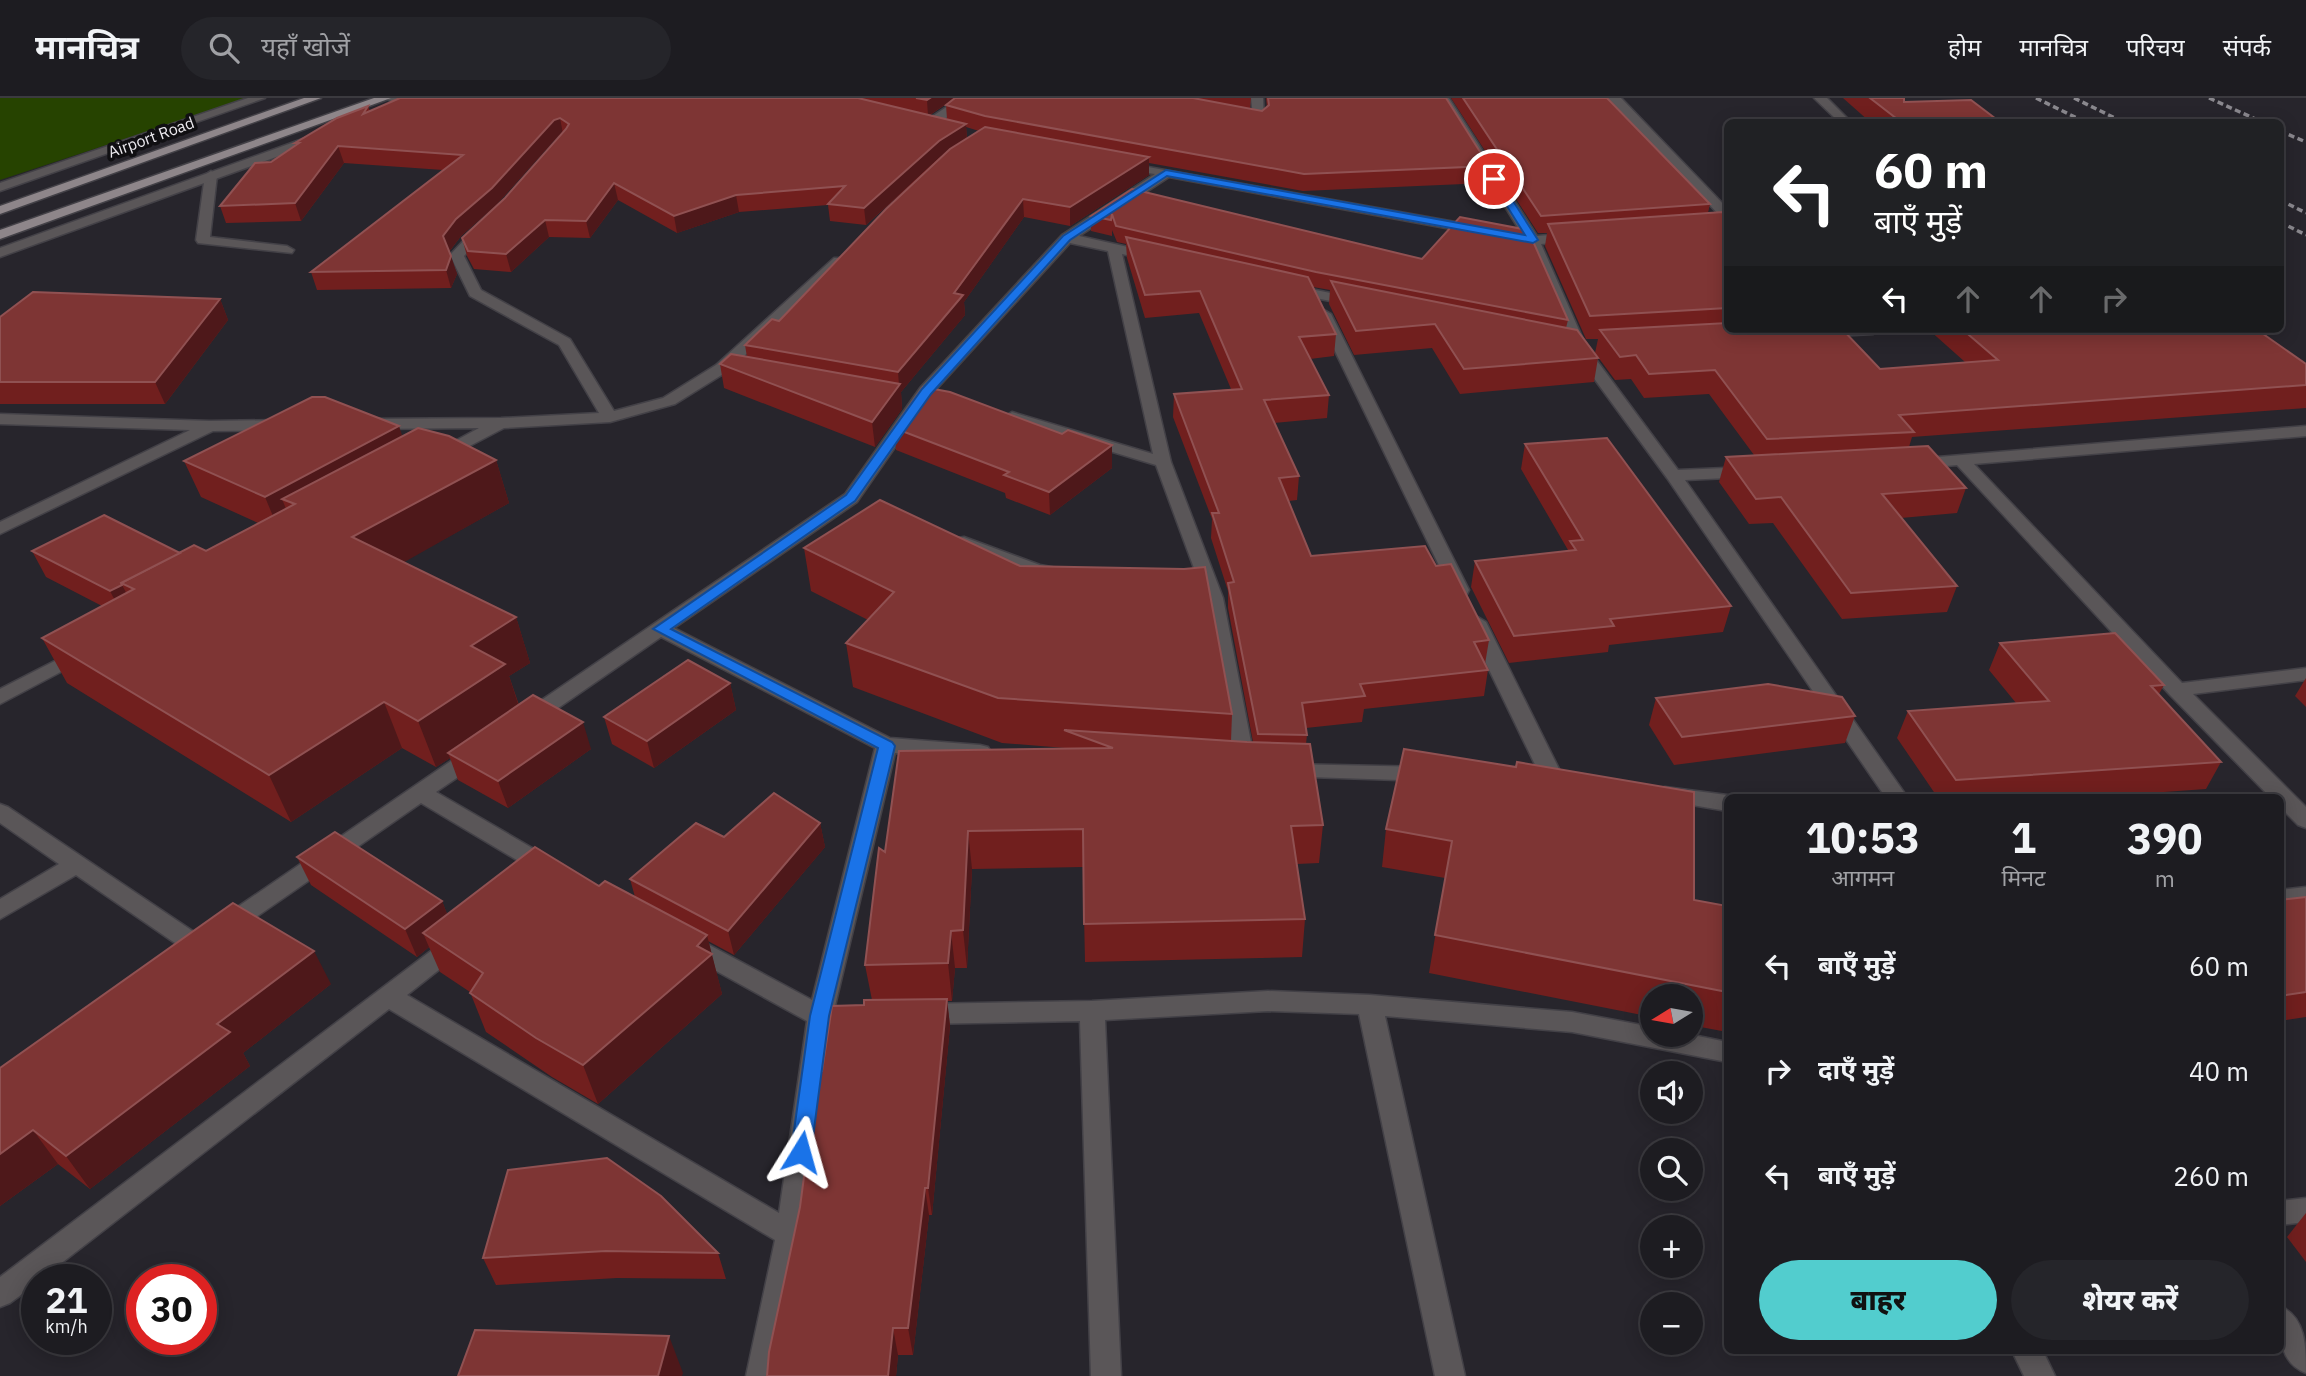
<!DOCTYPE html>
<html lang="hi">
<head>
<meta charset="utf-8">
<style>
  body { margin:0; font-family:"IBM Plex Sans","Noto Sans Devanagari",sans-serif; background:#25252a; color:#f1f3f6; height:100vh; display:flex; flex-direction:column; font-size:26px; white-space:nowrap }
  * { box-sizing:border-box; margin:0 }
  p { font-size:23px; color:#a0a1a5 }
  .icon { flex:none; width:38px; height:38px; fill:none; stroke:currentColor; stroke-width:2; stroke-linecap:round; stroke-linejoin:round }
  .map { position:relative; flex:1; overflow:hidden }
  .side { position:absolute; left:1724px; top:696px; width:560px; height:560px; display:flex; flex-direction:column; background:#1d1c21; border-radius:10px; box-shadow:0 4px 18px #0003,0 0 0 2px #3b3a3f }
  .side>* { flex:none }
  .guide { position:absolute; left:1724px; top:21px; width:560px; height:214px; border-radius:10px; box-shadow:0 4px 18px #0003,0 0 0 2px #3b3a3f; background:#202124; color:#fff; overflow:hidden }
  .needle { width:46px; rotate:259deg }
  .controls { position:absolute; left:1640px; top:886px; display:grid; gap:14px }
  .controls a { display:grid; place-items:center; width:63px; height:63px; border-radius:50%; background:#1d1c21; box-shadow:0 4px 18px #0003,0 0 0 2px #3b3a3f; font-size:35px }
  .speed { position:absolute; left:21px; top:1166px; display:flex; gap:14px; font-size:35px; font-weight:700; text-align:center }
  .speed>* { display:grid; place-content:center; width:91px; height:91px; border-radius:50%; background:#1d1c21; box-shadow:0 4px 18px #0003,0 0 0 2px #3b3a3f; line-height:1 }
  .speed small { font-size:18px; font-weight:400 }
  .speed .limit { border:10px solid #d22; background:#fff; color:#111 }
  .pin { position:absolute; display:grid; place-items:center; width:60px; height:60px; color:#fff; margin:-30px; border:4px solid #fff; border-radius:50%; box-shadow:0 2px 7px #0007 }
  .me { position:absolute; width:77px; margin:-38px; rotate:8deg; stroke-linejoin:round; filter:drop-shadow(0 0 5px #0008) }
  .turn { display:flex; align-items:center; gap:24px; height:147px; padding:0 35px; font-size:32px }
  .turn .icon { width:91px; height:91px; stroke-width:2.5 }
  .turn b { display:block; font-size:49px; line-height:60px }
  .lanes { display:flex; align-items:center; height:66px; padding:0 35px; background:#0003; justify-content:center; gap:35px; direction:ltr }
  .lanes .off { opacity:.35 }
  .eta { display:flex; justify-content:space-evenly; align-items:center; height:119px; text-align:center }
  .eta b { font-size:42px; font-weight:800; line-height:49px }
  .cta { display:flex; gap:14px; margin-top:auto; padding:14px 35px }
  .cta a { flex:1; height:80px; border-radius:42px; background:#52cdce; color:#111; font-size:28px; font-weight:800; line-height:80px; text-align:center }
  .cta a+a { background:#25252a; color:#f1f3f6 }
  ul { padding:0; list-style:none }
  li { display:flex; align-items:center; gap:21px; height:105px; padding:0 35px }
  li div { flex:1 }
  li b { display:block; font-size:26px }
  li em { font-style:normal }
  header { display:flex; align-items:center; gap:42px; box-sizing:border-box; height:98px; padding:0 35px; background:#1d1c21; border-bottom:2px solid #3b3a3f }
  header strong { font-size:33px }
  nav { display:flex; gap:38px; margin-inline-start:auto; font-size:24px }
  .search { width:490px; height:63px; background:#25252a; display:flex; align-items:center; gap:18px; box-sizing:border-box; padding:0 24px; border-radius:38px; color:#a0a1a5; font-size:26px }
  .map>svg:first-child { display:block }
</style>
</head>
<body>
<header>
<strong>मानचित्र</strong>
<div class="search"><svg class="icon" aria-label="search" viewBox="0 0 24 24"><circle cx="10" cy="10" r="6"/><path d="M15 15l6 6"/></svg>यहाँ खोजें</div>
<nav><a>होम</a><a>मानचित्र</a><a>परिचय</a><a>संपर्क</a></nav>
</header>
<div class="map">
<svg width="2306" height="1278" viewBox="0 0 2306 1278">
  <rect width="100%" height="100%" fill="#27252c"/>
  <!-- green -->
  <polygon fill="#264300" points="0,0 249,0 0,82"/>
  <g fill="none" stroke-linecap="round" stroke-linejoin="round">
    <!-- minor casing -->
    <g stroke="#434147" stroke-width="3">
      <g id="minor">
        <polygon points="960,0 974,0 935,28 927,28 927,22"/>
        <polygon points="1251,0 1263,0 1264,26 1242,23 1236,19 1242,15 1253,18"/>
        <polygon points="1437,0 1449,0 1537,138 1575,135 1582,139 1575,143 1541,146 1586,248 1678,372 1749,369 1758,374 1749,379 1685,382 1908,700 1886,700 1667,380 1571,249 1527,145 1169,79 1079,138 1159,156 1161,159 1154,163 1122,156 1171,364 1223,500 1256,670 1253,675 1245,677 1237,675 1234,670 1205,500 1156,367 1006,322 1004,319 1012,314 1153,356 1108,153 1070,145 932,296 857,404 674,530 890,640 980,647 988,649 991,654 988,659 980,661 895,655 835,908 868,911 872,918 868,925 859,928 831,928 804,1136 776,1278 746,1278 775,1142 389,911 41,1181 37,1181 37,1185 10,1205 0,1209 0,1179 448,840 456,837 464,840 468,846 464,852 407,897 779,1115 807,923 680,853 677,847 680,841 689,838 698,841 812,902 875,650 661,539 535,626 521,626 518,621 521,616 845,396 920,290 1062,137 1155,76 1148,75 1148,69 1522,136"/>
        <polygon points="1608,0 1621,0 1727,110 1727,121 1722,120"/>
        <polygon points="1814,0 1827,0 1851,24 1839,24"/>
        <polygon points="211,73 217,77 210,139 287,148 294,152 292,155 198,145 196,142 205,77"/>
        <polygon points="484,125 491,129 464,158 481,192 570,241 614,313 663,300 716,267 834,160 844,160 846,163 728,273 675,306 610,324 504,330 439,364 431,359 433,355 479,330 364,331 356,326 364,321 501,320 599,315 559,247 470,198 450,157 479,126"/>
        <polygon points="1291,187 1355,200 1362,204 1355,208 1286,194 1284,191 1286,188"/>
        <polygon points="1324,212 1331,216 1469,492 1467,496 1460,498 1451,492 1317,216"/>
        <polygon points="1811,231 1881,231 1873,236 1816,239 1811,237 1808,234"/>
        <polygon points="0,316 210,323 283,322 291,327 283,332 213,333 0,436 0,424 190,332 0,326"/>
        <polygon points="2306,328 2306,338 1974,366 2182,585 2306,570 2306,582 2193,596 2306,709 2306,730 2298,727 2280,709 2280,700 2271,700 2170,597 1957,367 1914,371 1906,366 1914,361"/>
        <polygon points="964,439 1040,467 1062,471 1064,475 1055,481 1029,476 958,448 955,444 958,440"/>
        <polygon points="1476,518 1486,524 1563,679 1560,684 1552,686 1544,684 1541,679 1466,524"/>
        <polygon points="82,549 89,551 92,555 89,559 0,606 0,591"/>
        <polygon points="478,648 486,650 489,655 486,660 436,694 558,765 561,771 558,777 550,779 542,777 421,705 233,835 225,838 217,835 213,829 217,823 470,650"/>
        <polygon points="1288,666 1428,669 1436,671 1439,676 1436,681 1428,683 1280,678 1277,673 1280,668"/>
        <polygon points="1665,689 1727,697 1735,700 1727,700 1727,713 1657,701 1654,696 1657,691"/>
        <polygon points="0,706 8,709 206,842 209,848 206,854 197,857 188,854 76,777 0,821 0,801 59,766 0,725"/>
        <polygon points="2306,789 2306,807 2280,810 2280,792"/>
        <polygon points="1268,893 1370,897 1572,914 1652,929 1652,936 1688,936 1727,944 1727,964 1572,934 1385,918 1465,1278 1435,1278 1359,916 1268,913 1105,922 1121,1278 1091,1278 1080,923 922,926 913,923 909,916 913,909 922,906 1092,903"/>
        <polygon points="2306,1100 2306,1124 2280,1127 2280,1103"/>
        <path d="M2280,1208C2306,1219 2306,1249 2306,1275C2277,1264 2280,1234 2280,1208Z"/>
        <polygon points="2012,1253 2043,1253 2055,1278 2024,1278"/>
      </g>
    </g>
    <!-- tertiary casing -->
    <g stroke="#434147" stroke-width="3">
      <g id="tertiary">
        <polygon points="248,0 265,0 0,93 0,85"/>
        <polygon points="384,0 402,0 415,6 409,10"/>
        <polygon points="322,34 326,35 326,41 0,159 0,150"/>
      </g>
    </g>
    <!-- primary casing -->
    <g stroke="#434147" stroke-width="3">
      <g id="primary">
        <polygon points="304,0 321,0 0,116 0,108"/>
        <polygon points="374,0 391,0 0,141 0,132"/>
      </g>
    </g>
    <!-- minor -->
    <use href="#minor" fill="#5a5658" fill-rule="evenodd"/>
    <!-- tertiary -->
    <use href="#tertiary" fill="#5a5658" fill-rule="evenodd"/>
    <!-- primary -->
    <use href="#primary" fill="#8e868a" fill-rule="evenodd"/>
    <!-- rail -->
    <g stroke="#8a888e" stroke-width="3.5" stroke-dasharray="6 3.5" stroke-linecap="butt">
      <polyline points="2036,0 2085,24"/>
      <polyline points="2074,0 2123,24"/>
      <polyline points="2209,0 2262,24"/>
      <polyline points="2280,33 2306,44"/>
      <polyline points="2280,102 2306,115"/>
      <polyline points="2280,124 2306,137"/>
    </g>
  </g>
  <!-- wall -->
  <g fill="#711f1e" fill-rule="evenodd">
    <path d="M400,0H955L930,17L947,21L946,7L955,0H1251L1250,11L1262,13L1267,9L1266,0H1446L1489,68L1487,85L1303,93L1149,65V77L1070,128L1024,119L964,204L965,217L901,294L902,311L875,349L724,290L720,266L747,259L745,247L779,223L944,57L866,127L830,123L828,107L739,114L677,135L618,102L590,140L549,139L511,174L474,171L467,158L462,140L505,100L561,37L558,38L496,107L461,138L449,154L457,176L451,190L317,192L311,174L443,72L344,65L301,123L226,125L220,108L271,64L296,48L295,45L368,8L370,13ZM966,29L979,33L967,40Z"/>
    <polygon points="1451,0 1607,0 1710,106 1708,115 1727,118 1727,231 1880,271 1965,264 1928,231 2256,231 2306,266 2306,310 1912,339 1909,349 1966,390 1957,415 1901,420 1957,488 1947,514 1842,521 1773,425 1749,426 1719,384 1726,359 1754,357 1709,296 1644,300 1631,281 1615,282 1595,255 1598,241 1586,241 1545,148 1547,135 1538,135"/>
    <polygon points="1843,0 1904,0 1904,4 2000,24 1870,24"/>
    <polygon points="1132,91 1568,222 1566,230 1598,260 1594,284 1460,296 1432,250 1354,257 1329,206 1330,192 1313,189 1336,236 1334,258 1310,261 1329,297 1327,320 1274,325 1299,378 1297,402 1289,403 1311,458 1436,468 1489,542 1485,566 1488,572 1484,598 1364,611 1362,624 1306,630 1307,637 1306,646 1323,727 1319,765 1297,766 1305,821 1302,859 1085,864 1083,769 972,771 967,870 955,870 952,903 947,903 950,928 932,1117 929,1117 913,1257 898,1257 896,1278 767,1278 800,1109 822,973 864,907 872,902 865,867 885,754 1065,650 1002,645 853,589 846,545 868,522 811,493 804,450 1020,468 1184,471 1232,616 1231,643 1253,644 1228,510 1228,493 1211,440 1212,421 1173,319 1174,296 1231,291 1199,215 1145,220 1127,160 1126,146 1117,144 1112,132 1112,138 1091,133 1091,118"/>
    <polygon points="220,201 228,222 165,306 0,306 0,219"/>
    <polygon points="894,330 1112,370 1050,417 1006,400 1005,395 896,352"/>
    <polygon points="402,338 496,362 509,405 403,464 516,519 530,565 509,578 519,607 591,651 508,710 458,682 450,660 436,669 402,650 291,724 67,585 42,540 102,508 46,479 32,453 180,455 206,453 258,425 201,399 184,363"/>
    <polygon points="1525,346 1731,508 1723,534 1609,547 1608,554 1509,565 1471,489 1475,463 1568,453 1568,452 1521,371"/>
    <polygon points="2000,545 2164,587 2159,596 2221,664 2206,691 2080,700 1938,700 1897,640 1908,613 2016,605 1989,572"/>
    <polygon points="2306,580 2306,609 2295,598"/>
    <polygon points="730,585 736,612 654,670 612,646 604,619"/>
    <polygon points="1656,600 1855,618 1845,645 1674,667 1649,627"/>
    <polygon points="1404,651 1694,802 1727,808 1727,934 1690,927 1690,898 1652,898 1652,919 1429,875 1445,780 1382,769 1386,731"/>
    <polygon points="820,725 825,749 734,857 708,843 722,896 598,1006 552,979 486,934 470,894 440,874 429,849 417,859 311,787 297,759 442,803 447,816 599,788 635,799 630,781 724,739"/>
    <polygon points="2306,799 2306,919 2280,923 2280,802"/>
    <polygon points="331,886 243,955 250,968 90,1091 58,1066 0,1108 0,970"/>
    <polygon points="508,1072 718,1155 726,1181 617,1180 496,1187 483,1160"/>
    <polygon points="2306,1115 2306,1164 2287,1139"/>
  </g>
  <!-- shaded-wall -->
  <g fill="#4e181a">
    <polygon points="930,0 955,0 928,18 927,2"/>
    <polygon points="560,20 563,36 558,38 496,107 461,138 448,155 443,138 456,121 554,22"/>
    <polygon points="966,26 967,42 940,59 866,127 864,110 939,43"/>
    <polygon points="338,48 344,65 301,123 295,105"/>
    <polygon points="1149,59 1149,77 1070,128 1070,109"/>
    <polygon points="614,85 618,102 590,140 586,123"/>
    <polygon points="736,97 739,114 677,135 674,118"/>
    <polygon points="1023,101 1024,119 964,204 965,217 901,294 902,311 875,349 872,324 899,287 898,274"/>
    <polygon points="545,122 549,139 511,174 506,156"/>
    <polygon points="451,158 457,176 451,190 446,172"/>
    <polygon points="220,201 228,222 165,306 155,284"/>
    <polygon points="399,328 411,364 282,401 293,428 280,435 265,399"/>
    <polygon points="1112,347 1112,370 1050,417 1049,394"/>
    <polygon points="496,362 509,405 369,484 352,439"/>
    <polygon points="122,487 136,513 124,520 110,493"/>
    <polygon points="516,519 530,565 509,578 520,612 448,655 450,660 436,669 418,623 471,548"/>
    <polygon points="730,585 736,612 654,670 647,643"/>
    <polygon points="384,604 402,650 291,724 269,677"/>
    <polygon points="583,624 591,651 508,710 498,683"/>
    <polygon points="820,725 825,749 734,857 728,833"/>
    <polygon points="968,733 972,771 967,870 963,832"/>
    <polygon points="442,803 453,831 423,835 429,849 417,859 405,831"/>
    <polygon points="951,833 955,870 952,903 948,865"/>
    <polygon points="707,837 722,896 598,1006 583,967"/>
    <polygon points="314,853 331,886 243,955 250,968 90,1091 66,1058 217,926"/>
    <polygon points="947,901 950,928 932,1117 928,1090"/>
    <polygon points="33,1032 58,1066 0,1108 0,1056"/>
    <polygon points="925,1090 929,1117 913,1257 908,1230"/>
    <polygon points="893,1230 898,1257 896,1278 888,1278"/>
    <polygon points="669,1238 683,1275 682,1278 658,1278"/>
  </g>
  <!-- building -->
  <g fill="#7e3534" stroke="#905152" stroke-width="2">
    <polygon points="400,0 858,0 966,26 939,43 864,110 828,106 845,88 736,97 674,118 614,85 586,123 545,122 506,156 468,153 462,140 505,100 566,31 569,26 560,20 554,22 492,90 456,121 443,138 451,158 446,172 311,174 463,57 338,48 295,105 220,108 255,65 271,64 299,45 295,45 337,20 368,8 363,16"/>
    <polygon points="916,0 930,0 927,2"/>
    <polygon points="955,0 1193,0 1262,13 1269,7 1268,0 1446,0 1489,68 1304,76 985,18 946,7"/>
    <polygon points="1463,0 1607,0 1710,106 1541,118"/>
    <polygon points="1870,0 1904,0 1904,4 1971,2 2000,24 1901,24"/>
    <polygon points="985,29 1149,59 1070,109 1023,101 954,195 963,197 898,274 745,247 772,221 779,223 886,111 950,51"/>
    <polygon points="1132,91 1422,161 1460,119 1528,132 1568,222 1316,174 1116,128 1112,116 1111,122 1091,118"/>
    <polygon points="1723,114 1727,118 1727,210 1590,218 1548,126"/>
    <polygon points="1126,139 1308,179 1336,236 1299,239 1329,297 1264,302 1299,378 1279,380 1311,458 1425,448 1436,468 1451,466 1489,542 1474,544 1488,572 1360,586 1365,598 1302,605 1307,637 1258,636 1228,485 1234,484 1212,415 1219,415 1174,296 1242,291 1200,193 1145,197"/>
    <polygon points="1331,183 1577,232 1598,260 1464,271 1435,226 1356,233"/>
    <polygon points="33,194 220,201 155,284 0,284 0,219"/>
    <polygon points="1727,225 1727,231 1842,231 1880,271 1998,262 1962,231 2256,231 2306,266 2306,287 1899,317 1914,334 1767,341 1715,272 1649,276 1636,257 1620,259 1600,232"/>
    <polygon points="731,256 900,286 872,324 720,266"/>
    <polygon points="923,289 950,294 1062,336 1068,332 1112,347 1049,394 1004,377 1009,374 894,330"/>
    <polygon points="312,299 325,299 399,328 265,399 184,363"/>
    <polygon points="418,330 449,338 496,362 352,439 516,519 471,548 505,566 418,623 384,604 269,677 42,540 134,491 121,485 194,447 206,453 295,406 282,401"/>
    <polygon points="1607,340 1731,508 1610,521 1614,528 1514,538 1475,463 1576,452 1570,443 1583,442 1525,346"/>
    <polygon points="1928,348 1966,390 1882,396 1957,488 1851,495 1781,399 1756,401 1726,359"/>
    <polygon points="880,402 1020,468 1184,471 1205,469 1232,616 998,600 846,545 894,494 804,450"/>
    <polygon points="104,417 180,455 121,485 122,487 110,493 32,453"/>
    <polygon points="2115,535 2164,587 2151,588 2221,664 1956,682 1908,613 2049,603 2000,545"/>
    <polygon points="688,562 730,585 647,643 604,619"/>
    <polygon points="1768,586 1842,599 1855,618 1682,639 1656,600"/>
    <polygon points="533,597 583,624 498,683 448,655"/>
    <polygon points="1064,632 1247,644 1310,646 1323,727 1291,728 1305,821 1084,826 1083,731 968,733 963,832 951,833 948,865 865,867 879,750 885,754 899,653 1113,650"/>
    <polygon points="1404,651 1516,669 1517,664 1694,694 1694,802 1727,808 1727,894 1435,837 1452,743 1386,731"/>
    <polygon points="774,695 820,725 728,833 630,781 696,725 724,739"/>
    <polygon points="335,734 442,803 405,831 297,759"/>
    <polygon points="535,749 599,788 605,783 707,837 697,848 712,856 583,967 536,940 470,895 483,875 423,835"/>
    <polygon points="2306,799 2306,894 2280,898 2280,802"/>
    <polygon points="233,805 314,853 217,926 230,934 66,1058 33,1032 0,1056 0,970"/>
    <polygon points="947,901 928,1090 925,1090 908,1230 893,1230 888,1278 767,1278 769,1254 800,1109 818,973 822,973 832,908 864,907 864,902"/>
    <polygon points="607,1060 661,1098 718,1155 606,1153 483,1160 508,1072"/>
    <polygon points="475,1232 669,1238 658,1278 458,1278"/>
  </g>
  <!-- route -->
  <polygon fill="#1a73e8" stroke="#114b97" stroke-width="2" points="1166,72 1525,137 1490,81 1494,78 1499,81 1538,142 1533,145 1167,78 1070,142 931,296 855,403 671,531 892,644 895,648 829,918 811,1054 808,1061 801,1063 794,1061 791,1054 810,918 878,650 653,531 846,397 922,291 1063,138"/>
  <g text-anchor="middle" stroke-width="7" stroke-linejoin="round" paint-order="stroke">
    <!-- far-street labels -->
    <g font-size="16" fill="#eceaef" stroke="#100f12">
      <text transform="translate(151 39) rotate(-20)" y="6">Airport Road</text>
    </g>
  </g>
</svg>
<div class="controls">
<a><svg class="needle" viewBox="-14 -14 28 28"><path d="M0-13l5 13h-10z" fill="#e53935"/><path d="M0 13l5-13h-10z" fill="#a0a1a5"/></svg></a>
<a><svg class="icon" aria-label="sound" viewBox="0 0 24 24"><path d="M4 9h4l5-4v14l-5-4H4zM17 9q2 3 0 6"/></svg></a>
<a><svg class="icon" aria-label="search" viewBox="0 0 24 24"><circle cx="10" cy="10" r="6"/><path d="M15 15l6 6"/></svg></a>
<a>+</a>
<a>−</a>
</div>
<div class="speed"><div>21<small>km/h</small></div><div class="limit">30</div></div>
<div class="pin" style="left:1494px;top:81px;background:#d93025"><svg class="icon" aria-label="arrive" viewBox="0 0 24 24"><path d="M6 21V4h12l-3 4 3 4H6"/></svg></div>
<svg class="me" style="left:801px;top:1054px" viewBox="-20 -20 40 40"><path d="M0-17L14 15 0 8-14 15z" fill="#1a73e8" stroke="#fff" stroke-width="4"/></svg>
<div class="guide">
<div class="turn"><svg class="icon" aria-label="left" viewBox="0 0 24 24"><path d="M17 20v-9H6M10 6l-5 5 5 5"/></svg><div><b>60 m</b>बाएँ मुड़ें</div></div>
<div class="lanes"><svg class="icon" aria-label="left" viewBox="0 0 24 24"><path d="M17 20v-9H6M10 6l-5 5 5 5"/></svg><svg class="icon off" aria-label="ahead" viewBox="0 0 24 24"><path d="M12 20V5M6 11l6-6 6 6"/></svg><svg class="icon off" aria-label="ahead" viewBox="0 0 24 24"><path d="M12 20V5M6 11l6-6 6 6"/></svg><svg class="icon off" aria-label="right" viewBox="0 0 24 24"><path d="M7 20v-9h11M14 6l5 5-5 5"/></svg></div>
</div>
<section class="side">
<div class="eta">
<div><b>10:53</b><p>आगमन</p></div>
<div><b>1</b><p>मिनट</p></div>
<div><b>390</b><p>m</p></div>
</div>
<ul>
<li><svg class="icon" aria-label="left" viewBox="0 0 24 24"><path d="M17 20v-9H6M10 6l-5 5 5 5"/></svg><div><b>बाएँ मुड़ें</b></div><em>60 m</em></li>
<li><svg class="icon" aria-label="right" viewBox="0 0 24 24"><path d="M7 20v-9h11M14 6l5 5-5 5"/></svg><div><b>दाएँ मुड़ें</b></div><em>40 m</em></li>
<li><svg class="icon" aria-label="left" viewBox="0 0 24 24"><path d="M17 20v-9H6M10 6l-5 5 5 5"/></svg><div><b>बाएँ मुड़ें</b></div><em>260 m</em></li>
</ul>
<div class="cta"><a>बाहर</a><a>शेयर करें</a></div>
</section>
</div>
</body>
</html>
